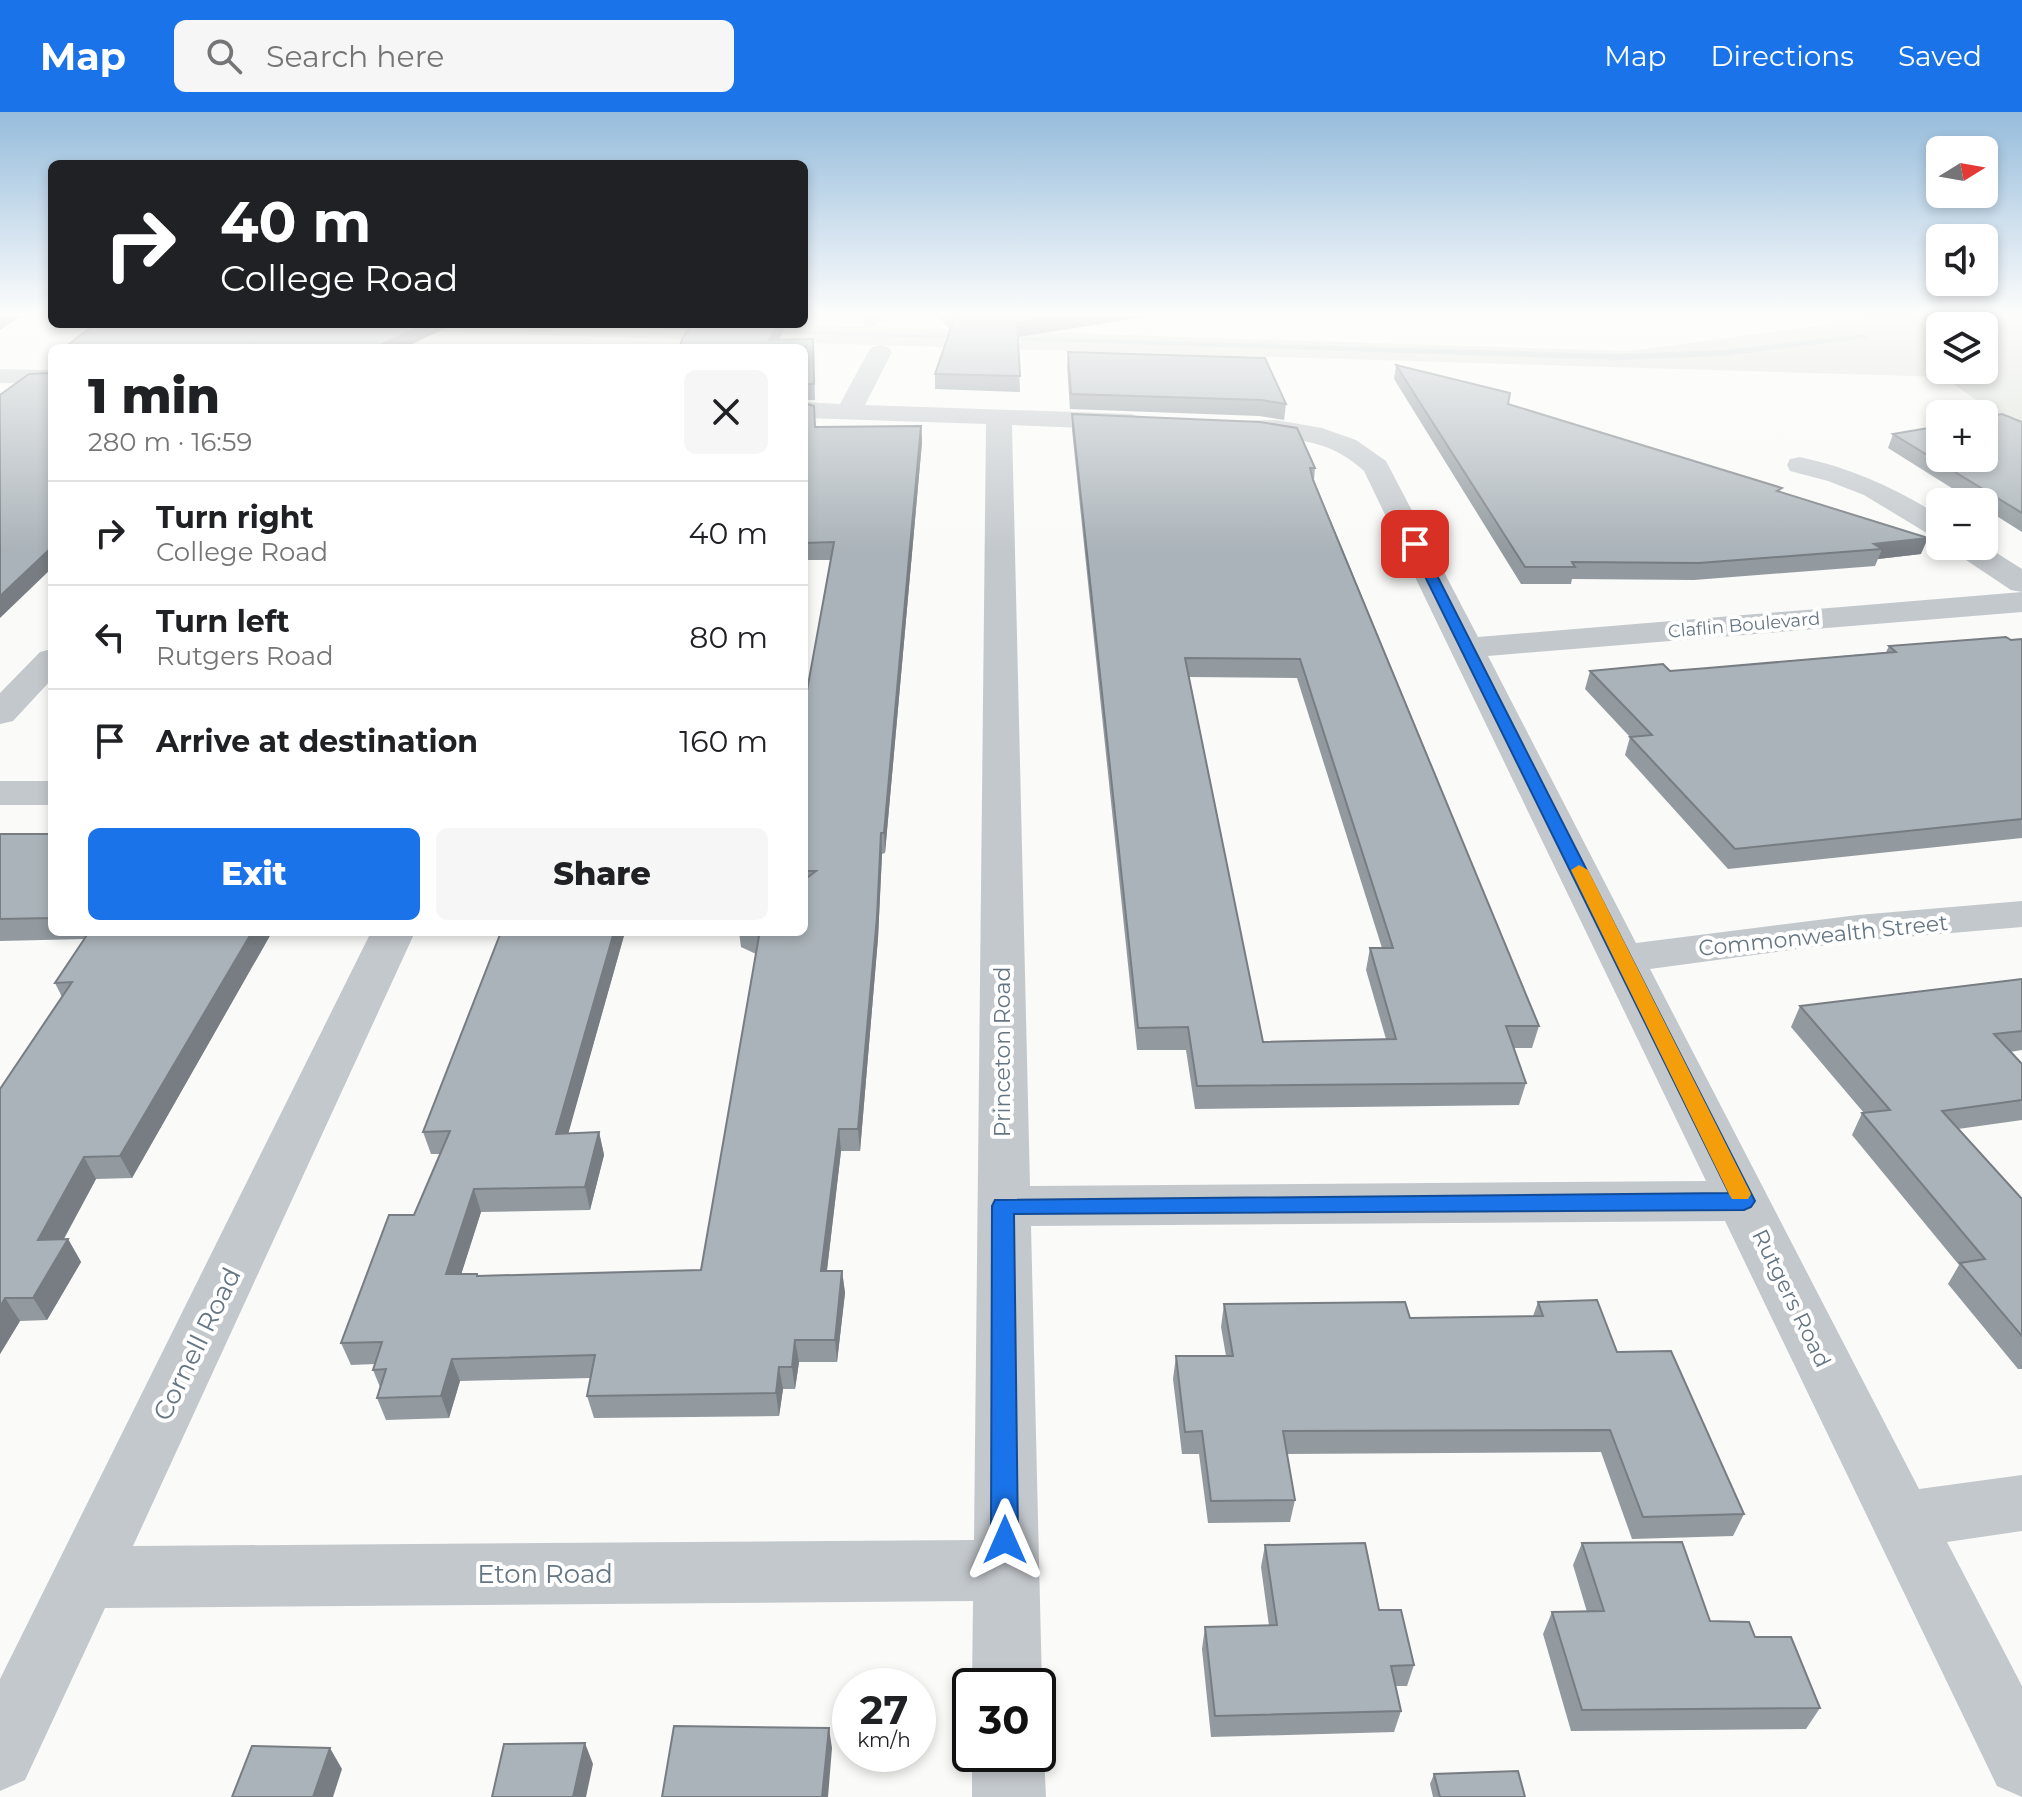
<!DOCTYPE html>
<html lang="en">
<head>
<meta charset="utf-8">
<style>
  body { margin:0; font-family:Montserrat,sans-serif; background:#f6f6f6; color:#202124; height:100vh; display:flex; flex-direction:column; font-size:30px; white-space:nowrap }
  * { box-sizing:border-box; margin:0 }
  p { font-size:26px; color:#757577 }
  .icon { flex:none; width:44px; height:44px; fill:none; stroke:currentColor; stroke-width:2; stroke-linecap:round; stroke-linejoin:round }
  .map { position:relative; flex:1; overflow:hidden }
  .side { position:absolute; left:48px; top:232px; width:760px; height:592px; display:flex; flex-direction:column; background:#fff; border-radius:12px; box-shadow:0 4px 12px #0003 }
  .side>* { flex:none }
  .top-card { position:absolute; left:48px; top:48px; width:760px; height:168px; border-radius:12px; box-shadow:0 4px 12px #0003; background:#202124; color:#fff; overflow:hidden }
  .needle { width:52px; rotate:79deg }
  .controls { position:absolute; left:1926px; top:24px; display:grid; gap:16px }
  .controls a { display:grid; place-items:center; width:72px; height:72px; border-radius:12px; background:#fff; box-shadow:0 4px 12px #0003; font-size:40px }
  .speed { position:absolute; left:832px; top:1556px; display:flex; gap:16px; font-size:40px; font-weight:700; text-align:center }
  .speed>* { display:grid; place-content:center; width:104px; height:104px; border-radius:50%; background:#fff; box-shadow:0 4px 12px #0003; line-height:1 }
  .speed small { font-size:20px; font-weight:400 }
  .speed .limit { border:4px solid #111; border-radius:12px; background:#fff; color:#111 }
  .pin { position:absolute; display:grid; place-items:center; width:68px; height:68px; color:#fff; margin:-34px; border-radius:16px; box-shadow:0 4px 12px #0006 }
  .me { position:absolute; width:88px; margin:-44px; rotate:0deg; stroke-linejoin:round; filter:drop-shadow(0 0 6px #0008) }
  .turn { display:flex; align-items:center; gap:28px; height:168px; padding:0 40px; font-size:36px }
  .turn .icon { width:104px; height:104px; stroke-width:2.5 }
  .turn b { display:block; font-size:56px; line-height:68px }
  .round { display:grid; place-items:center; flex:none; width:84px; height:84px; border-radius:12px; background:#f6f6f6 }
  .summary { display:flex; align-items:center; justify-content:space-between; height:136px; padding:0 40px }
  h1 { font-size:48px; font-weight:800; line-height:60px }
  .button { display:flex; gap:16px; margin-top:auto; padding:16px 40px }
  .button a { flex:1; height:92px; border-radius:12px; background:#1a73e8; color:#fff; font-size:32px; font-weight:800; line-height:92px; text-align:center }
  .button a+a { background:#f6f6f6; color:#202124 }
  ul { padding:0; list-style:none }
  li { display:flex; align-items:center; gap:24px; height:104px; padding:0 40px; border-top:2px solid #e0e0e0 }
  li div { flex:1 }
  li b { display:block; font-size:30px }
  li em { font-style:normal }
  header { display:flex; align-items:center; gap:48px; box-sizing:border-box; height:112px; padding:0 40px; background:#1a73e8; color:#fff }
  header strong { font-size:38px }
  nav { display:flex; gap:44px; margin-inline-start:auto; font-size:28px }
  .search { width:560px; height:72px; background:#f6f6f6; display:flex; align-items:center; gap:20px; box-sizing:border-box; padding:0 28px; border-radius:12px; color:#757577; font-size:30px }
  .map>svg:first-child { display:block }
</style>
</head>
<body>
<header>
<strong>Map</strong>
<div class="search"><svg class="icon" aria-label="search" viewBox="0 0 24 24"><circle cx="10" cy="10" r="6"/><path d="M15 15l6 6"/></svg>Search here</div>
<nav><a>Map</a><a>Directions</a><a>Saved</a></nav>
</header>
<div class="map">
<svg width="2022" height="1685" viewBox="0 0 2022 1685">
  <rect width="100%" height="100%" fill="#fafaf8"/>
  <!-- green -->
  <path fill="#dadfd7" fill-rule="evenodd" d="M1859,204H2022V321L1944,265L174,212H775L1629,239L1863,208ZM1940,214H1984V258H1940Z"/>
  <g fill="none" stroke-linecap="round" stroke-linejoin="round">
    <!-- stream -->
    <g fill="#bbc7cb" fill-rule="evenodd">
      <polygon points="556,212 710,215 714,217 710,219 560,214"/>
      <polygon points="761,217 966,223 970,225 966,227 758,221"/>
      <polygon points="1866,222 1869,226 1722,244 1619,248 997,228 993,226 997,224 1619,242 1722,238"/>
    </g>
    <!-- minor -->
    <g fill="#c3c8cc" fill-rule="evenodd">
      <polygon points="859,204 881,204 884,208 873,215 865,213"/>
      <path d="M880,233L888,235L892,240L865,293L1131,302L1140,305L1144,310L1140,315L1131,318L1012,313L1030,1074L1706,1069L1364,359C1317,317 1283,333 1230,319L1226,314L1230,309L1276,308L1322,316L1356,328L1386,349L1478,525L2022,480V500L1488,544L1636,831L1858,803L2022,789V815L1858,829L1650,857L1919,1377L2022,1363V1419L1947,1430L2022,1574V1685L1997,1674L1725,1109L1031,1114L1042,1574L1038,1583V1574H972L973,1489L105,1496L25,1668L0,1679V1567L371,820H415L133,1434L974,1428L986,312L804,306V290L840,292L868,240L872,235Z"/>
      <polygon points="0,257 52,258 52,272 0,271"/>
      <path d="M1800,345C1851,356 1896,376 1940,404V426L1930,423L1864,383L1828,369L1790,359L1787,353L1790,347Z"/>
      <polygon points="1984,433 2022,457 2022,480 2011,478 1954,440 1950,434"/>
      <polygon points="52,537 52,567 13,609 0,612 0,581 40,540"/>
      <rect x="0" y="669" width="52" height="24"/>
      <polygon points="1038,1628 1044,1642 1046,1685 972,1685 972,1642 1038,1642"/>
    </g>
  </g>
  <!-- wall -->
  <g fill="#929a9f" fill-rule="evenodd">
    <polygon points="938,204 1150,204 1018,225 1020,280 935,277 935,262 950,218"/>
    <polygon points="692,212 787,212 779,228 813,227 815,288 804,288 804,236 680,236 682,227"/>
    <polygon points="1068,240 1286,292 1284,308 1259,304 1070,297 1067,255"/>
    <polygon points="1396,253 1508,292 1780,380 1921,442 1878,447 1875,454 1694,468 1572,467 1571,472 1521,472 1394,267"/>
    <polygon points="804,291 816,315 921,314 922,330 885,741 882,742 878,826 860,1039 841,1039 827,1159 842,1159 845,1181 837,1250 799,1250 795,1277 783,1277 779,1304 594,1306 587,1284 591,1266 460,1269 449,1306 386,1308 377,1286 380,1275 373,1258 375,1252 351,1253 341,1231 414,1103 441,1042 431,1042 423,1020 501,820 625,820 568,1021 599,1020 604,1043 590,1098 481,1100 461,1162 478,1164 701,1158 756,842 741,835 739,820 804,820 804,595 831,448 804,448"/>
    <path d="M1072,302L1315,356L1314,368L1539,914L1532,936H1513L1526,971L1519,993L1195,997L1186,938H1137L1072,318ZM1189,565L1297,566L1382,836H1370L1366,858L1386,927L1263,930Z"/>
    <polygon points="2022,310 2022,420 1984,396 1984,390 1974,390 1888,336 1893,322"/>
    <polygon points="2022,527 2022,726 1728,757 1625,643 1630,625 1585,577 1590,559 1670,559 1708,556 1886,540 1889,534"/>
    <polygon points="0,722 52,722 52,820 272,820 132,1066 96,1067 64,1127 68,1127 81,1150 47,1208 20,1209 0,1242 0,977 62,885 55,871 85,827 0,829"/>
    <polygon points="2022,867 2022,938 2010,940 2022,952 2022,1008 1958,1017 2022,1087 2022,1257 2018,1257 1948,1172 1959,1153 1852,1023 1862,1001 1864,1001 1791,915 1800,894"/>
    <polygon points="1538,1190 1617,1240 1744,1402 1733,1424 1632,1427 1601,1340 1287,1342 1295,1388 1290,1410 1208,1411 1199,1342 1182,1342 1173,1267 1176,1244 1226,1244 1221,1215 1224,1192 1410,1206 1533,1204"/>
    <polygon points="1582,1431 1710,1509 1820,1596 1806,1617 1571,1619 1543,1522 1552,1500 1587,1500 1573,1453"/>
    <polygon points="1265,1433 1379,1498 1414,1553 1407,1574 1395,1574 1401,1599 1394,1620 1211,1625 1202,1537 1205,1515 1269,1514 1261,1455"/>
    <polygon points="1434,1662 1525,1685 1433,1685 1430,1672"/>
  </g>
  <!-- shaded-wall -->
  <g fill="#777d82">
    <polygon points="0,204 21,204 0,218"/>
    <polygon points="1058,204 1150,204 1017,225 1017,210"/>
    <polygon points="426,212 455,212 404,236 374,236"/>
    <polygon points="778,212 787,212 774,236 769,228"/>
    <polygon points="921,314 922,330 885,741 884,721"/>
    <polygon points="1928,426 1921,442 1878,447 1882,437 1874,432"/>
    <polygon points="52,435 52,456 0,506 0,484"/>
    <polygon points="881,721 882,742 878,826 860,1039 858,1017"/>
    <polygon points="252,820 272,820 132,1066 120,1044"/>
    <polygon points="614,820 625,820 562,1044 556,1022"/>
    <polygon points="839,1017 841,1039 824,1182 821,1159"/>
    <polygon points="599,1020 604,1043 590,1098 585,1075"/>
    <polygon points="84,1045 96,1067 51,1150 38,1128"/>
    <polygon points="474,1077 481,1100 454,1185 446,1162"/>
    <polygon points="68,1127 81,1150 47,1208 33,1186"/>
    <polygon points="842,1159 845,1181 837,1250 835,1228"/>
    <polygon points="5,1186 20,1209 0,1242 0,1195"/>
    <polygon points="795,1228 799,1250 795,1277 792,1255"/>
    <polygon points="452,1247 460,1269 449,1306 441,1284"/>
    <polygon points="779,1255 783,1277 779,1304 776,1281"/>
    <polygon points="829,1616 832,1636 828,1685 822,1685"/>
    <polygon points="585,1631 593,1652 586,1685 573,1685"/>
    <polygon points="330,1636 342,1657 333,1685 313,1685"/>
  </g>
  <!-- building -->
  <g fill="#aab3b9" stroke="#777d82" stroke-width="2" fill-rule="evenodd">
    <polygon points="950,204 1058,204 1017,210 1020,264 935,262 954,207"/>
    <polygon points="95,212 426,212 374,236 64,236"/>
    <polygon points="692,212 778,212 769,228 813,227 814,272 804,272 804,236 680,236 682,227"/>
    <polygon points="1068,240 1265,246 1286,292 1261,288 1071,282"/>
    <polygon points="52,245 52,435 0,484 0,283 29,262 49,261 50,246"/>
    <polygon points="1396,253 1510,281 1508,292 1782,376 1777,379 1928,426 1874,432 1882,437 1699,451 1572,450 1575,455 1525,455"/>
    <polygon points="804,291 814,294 815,315 921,314 884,721 881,721 877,805 858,1017 839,1017 821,1159 842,1159 835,1228 795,1228 792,1255 779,1255 776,1281 587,1284 595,1243 452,1247 441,1284 377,1286 386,1257 373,1258 382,1230 341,1231 389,1103 414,1103 450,1019 423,1020 501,820 614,820 556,1022 599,1020 585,1075 474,1077 446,1162 477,1162 477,1164 701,1158 759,824 751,820 804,820 804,768 816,759 804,759 804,595 834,430 804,431"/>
    <path d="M1072,302L1260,310L1297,316L1315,356H1310L1313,368L1539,914H1506L1526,971L1197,974L1188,915L1138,916ZM1185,546L1300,547L1393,836H1370L1396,927L1263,930Z"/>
    <polygon points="2002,302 2022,310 2022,401 1893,322 1940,314 1940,346 1984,346 1984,305"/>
    <polygon points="2006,525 2011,528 2022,527 2022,707 1735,737 1630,625 1652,623 1590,559 1663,552 1670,559 1708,556 1896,540 1889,534"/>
    <polygon points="0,722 52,722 52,806 0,807"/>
    <polygon points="89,820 252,820 120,1044 84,1045 38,1128 68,1127 33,1186 5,1186 0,1195 0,977 72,870 55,871"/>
    <polygon points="2022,867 2022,919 1994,922 2022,952 2022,988 1942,999 2022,1087 2022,1224 1960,1151 1985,1147 1862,1001 1890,998 1800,894"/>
    <polygon points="1597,1188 1617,1240 1671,1239 1744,1402 1643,1405 1610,1318 1283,1319 1295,1388 1211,1389 1202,1319 1185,1320 1176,1244 1233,1244 1224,1192 1405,1190 1410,1206 1543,1204 1538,1190"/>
    <polygon points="1682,1430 1710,1509 1749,1510 1755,1525 1791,1525 1820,1596 1582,1598 1552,1500 1604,1499 1582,1431"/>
    <polygon points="1365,1431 1379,1498 1401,1498 1414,1553 1391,1554 1401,1599 1215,1604 1205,1515 1277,1513 1265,1433"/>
    <polygon points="674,1614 829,1616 822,1685 662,1685"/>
    <polygon points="585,1631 573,1685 492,1685 504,1632"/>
    <polygon points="252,1634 330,1636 313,1685 232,1685"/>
    <polygon points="1518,1659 1525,1685 1440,1685 1434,1662"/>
  </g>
  <!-- sky -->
  <linearGradient id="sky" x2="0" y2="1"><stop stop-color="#96bcdc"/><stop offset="0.46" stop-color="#fdfdfc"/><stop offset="1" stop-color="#fdfdfc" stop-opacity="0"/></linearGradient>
  <rect width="2022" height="440" fill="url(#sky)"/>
  <!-- route -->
  <polygon fill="#1a73e8" stroke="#114b97" stroke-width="2" points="1415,429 1421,432 1755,1089 1751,1095 1744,1098 1014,1102 1018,1428 1014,1436 1005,1440 995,1436 991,1428 992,1094 995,1088 1729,1081 1409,432"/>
  <!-- slow -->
  <polygon fill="#f59e0b" points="1579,753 1588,758 1751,1082 1748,1087 1732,1087 1729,1082 1571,758"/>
  <g text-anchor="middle" stroke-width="8" stroke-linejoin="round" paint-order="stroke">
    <!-- far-street labels -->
    <g font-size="18" fill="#657683" stroke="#fff">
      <text transform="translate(1744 513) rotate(-5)" y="6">Claflin Boulevard</text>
    </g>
    <!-- street labels -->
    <g font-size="22" fill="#657683" stroke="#fff">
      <text transform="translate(1823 823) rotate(-6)" y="8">Commonwealth Street</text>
      <text transform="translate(1002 940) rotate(-90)" y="8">Princeton Road</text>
      <text transform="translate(1792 1186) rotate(64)" y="8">Rutgers Road</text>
    </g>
    <!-- near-street labels -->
    <g font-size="26" fill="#657683" stroke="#fff">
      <text transform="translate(197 1232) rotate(-64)" y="9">Cornell Road</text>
      <text x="545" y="1471">Eton Road</text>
    </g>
  </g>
</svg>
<div class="controls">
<a><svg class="needle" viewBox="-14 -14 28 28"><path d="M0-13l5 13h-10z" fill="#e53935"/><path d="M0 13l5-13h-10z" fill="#757577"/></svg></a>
<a><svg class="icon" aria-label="sound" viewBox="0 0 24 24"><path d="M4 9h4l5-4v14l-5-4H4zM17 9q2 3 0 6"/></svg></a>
<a><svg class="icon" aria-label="layers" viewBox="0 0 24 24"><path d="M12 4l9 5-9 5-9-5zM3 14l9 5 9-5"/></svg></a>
<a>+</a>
<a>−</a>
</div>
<div class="speed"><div>27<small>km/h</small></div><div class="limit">30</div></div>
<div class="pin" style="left:1415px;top:432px;background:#d93025"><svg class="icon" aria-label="arrive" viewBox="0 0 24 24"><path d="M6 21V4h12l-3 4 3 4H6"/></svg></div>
<svg class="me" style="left:1005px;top:1428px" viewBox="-20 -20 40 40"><path d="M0-17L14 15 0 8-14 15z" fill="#1a73e8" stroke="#fff" stroke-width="4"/></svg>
<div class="top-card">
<div class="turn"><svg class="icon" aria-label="right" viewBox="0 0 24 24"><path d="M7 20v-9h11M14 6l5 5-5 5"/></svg><div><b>40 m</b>College Road</div></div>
</div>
<section class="side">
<div class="summary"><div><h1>1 min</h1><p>280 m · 16:59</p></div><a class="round"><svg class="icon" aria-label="close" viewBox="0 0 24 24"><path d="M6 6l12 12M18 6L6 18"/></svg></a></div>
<ul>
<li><svg class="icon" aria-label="right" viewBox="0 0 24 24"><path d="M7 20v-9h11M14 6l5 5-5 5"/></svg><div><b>Turn right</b><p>College Road</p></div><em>40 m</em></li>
<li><svg class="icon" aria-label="left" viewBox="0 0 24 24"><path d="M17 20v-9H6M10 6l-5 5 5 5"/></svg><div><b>Turn left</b><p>Rutgers Road</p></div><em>80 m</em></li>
<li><svg class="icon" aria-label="arrive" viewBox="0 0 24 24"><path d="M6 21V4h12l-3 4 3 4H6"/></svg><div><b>Arrive at destination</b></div><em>160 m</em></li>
</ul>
<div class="button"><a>Exit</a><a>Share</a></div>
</section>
</div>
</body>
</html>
